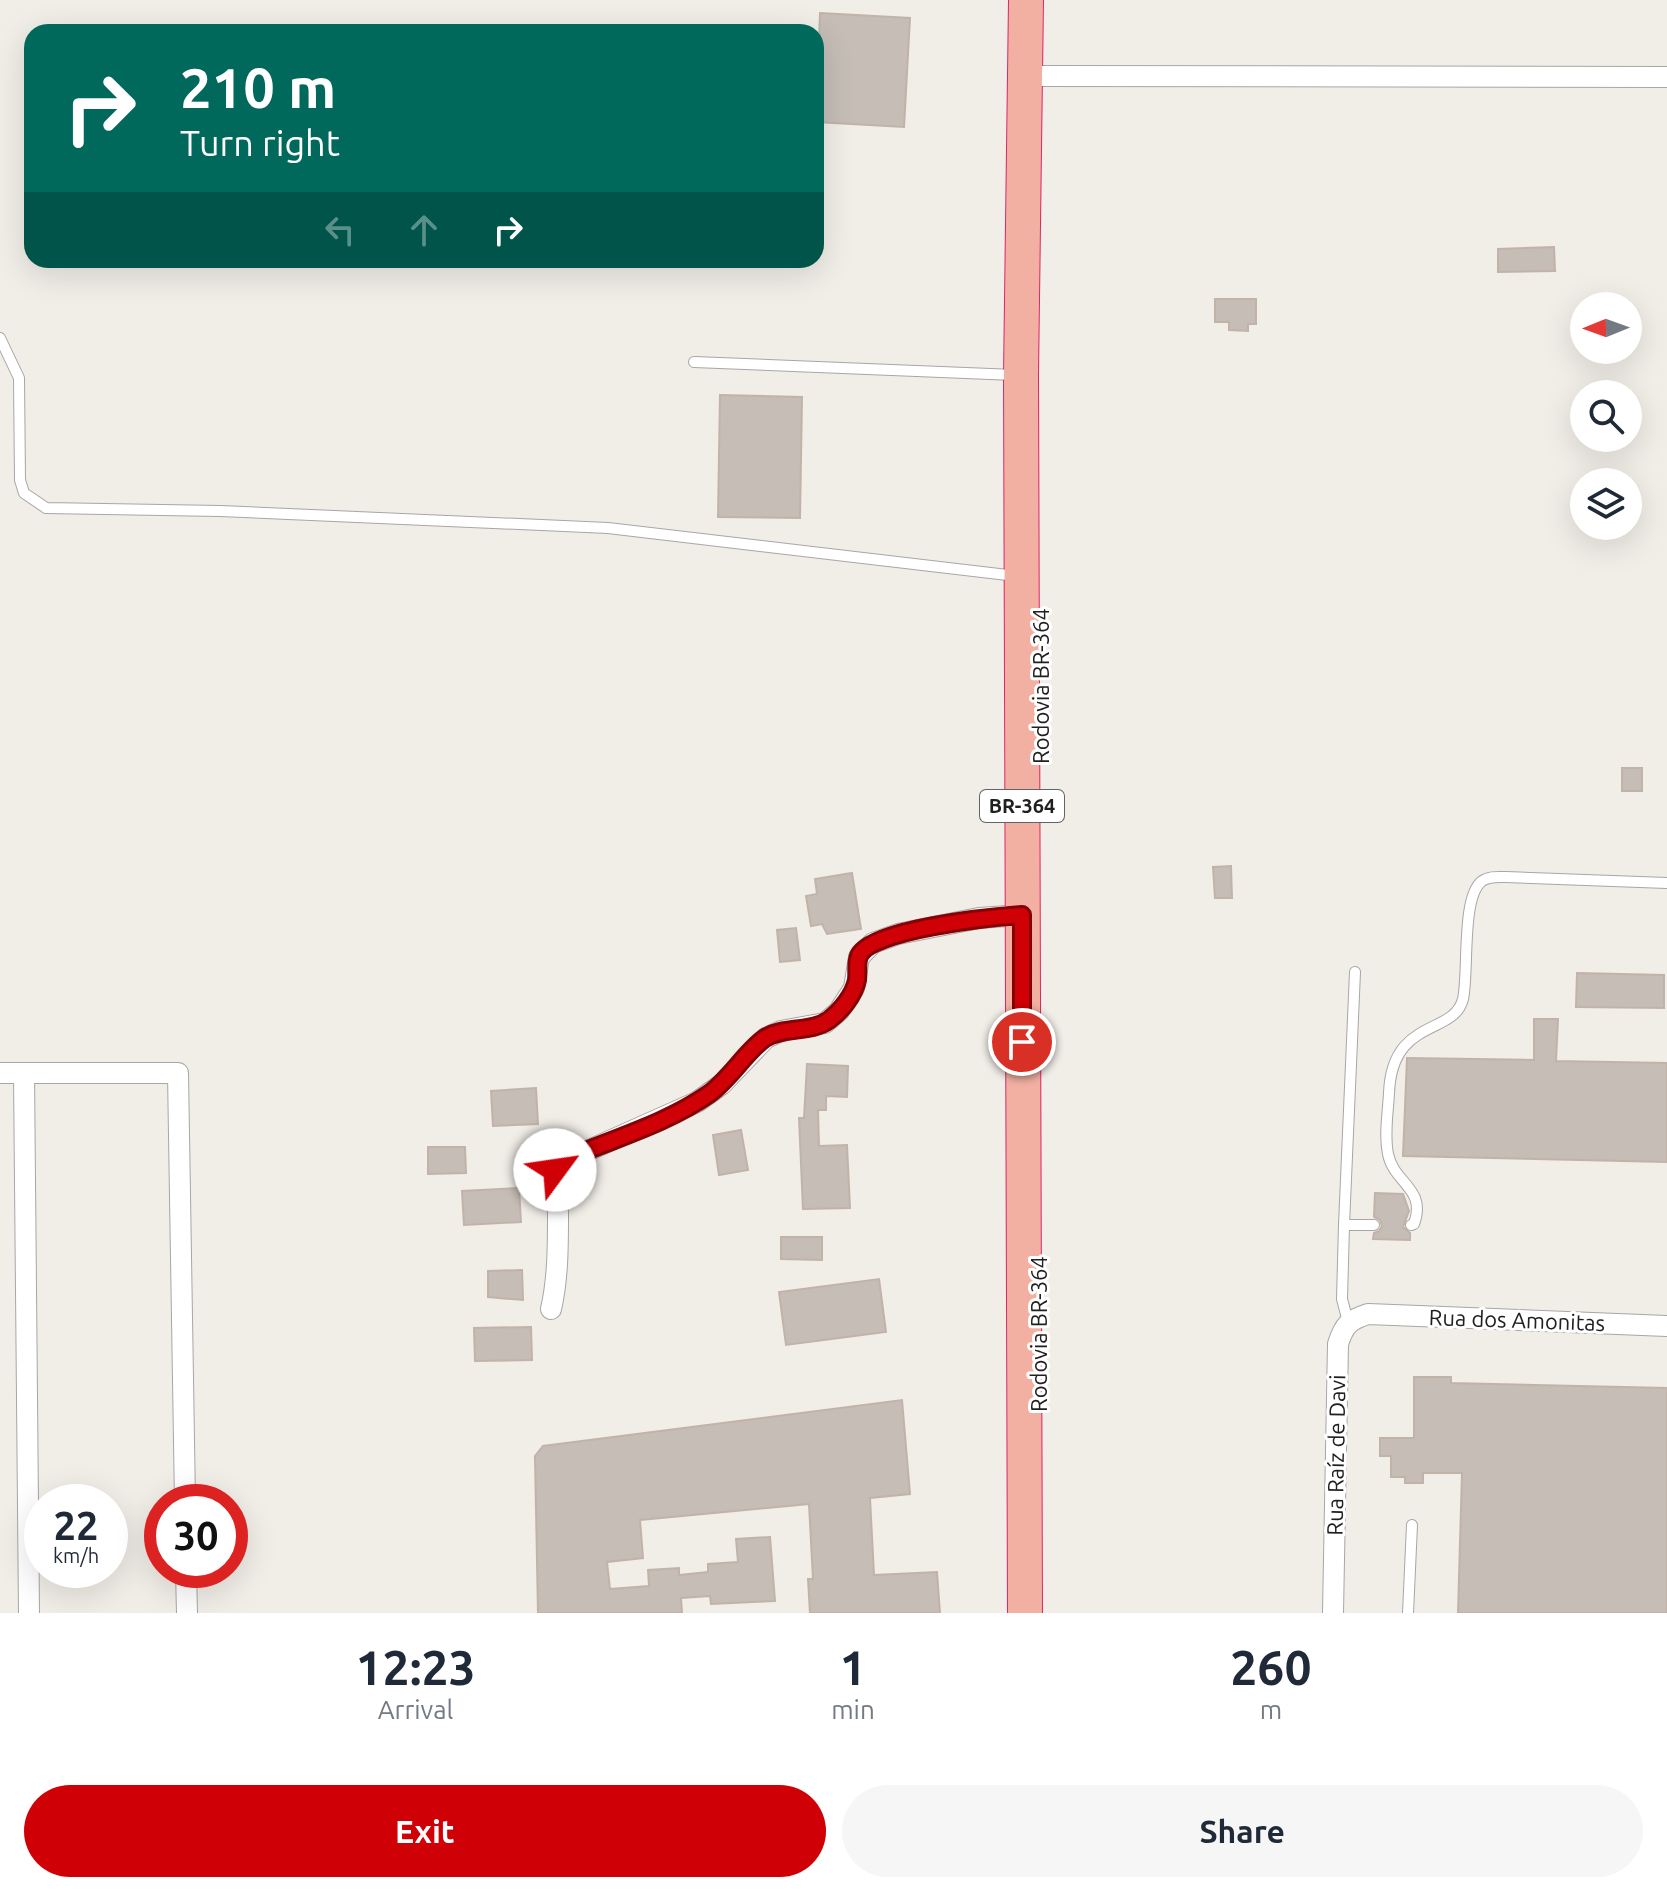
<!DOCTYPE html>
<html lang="en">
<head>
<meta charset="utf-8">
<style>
  body { margin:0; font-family:Ubuntu,sans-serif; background:#f6f6f7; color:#1f2937; height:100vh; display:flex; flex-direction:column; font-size:30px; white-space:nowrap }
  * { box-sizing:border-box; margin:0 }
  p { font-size:26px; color:#747a83 }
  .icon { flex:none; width:44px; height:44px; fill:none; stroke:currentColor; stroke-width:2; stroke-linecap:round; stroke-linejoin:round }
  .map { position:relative; height:1613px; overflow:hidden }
  .sheet { display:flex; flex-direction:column; background:#fff; flex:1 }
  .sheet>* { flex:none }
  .top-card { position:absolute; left:24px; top:24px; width:800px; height:244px; border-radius:24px; box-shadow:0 8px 32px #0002; background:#00695c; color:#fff; overflow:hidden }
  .needle { width:52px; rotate:269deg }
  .tools { position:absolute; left:1570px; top:292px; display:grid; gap:16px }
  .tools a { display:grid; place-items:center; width:72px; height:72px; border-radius:50%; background:#fff; box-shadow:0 8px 32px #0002; font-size:40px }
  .speed { position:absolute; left:24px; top:1484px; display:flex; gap:16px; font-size:40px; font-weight:700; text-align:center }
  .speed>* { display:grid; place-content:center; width:104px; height:104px; border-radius:50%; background:#fff; box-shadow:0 8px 32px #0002; line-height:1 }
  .speed small { font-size:20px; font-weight:400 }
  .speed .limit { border:12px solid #d22; background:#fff; color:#111 }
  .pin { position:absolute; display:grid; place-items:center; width:68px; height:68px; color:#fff; margin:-34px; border:4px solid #fff; border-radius:50%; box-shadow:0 2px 8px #0007 }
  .me { position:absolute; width:88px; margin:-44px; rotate:59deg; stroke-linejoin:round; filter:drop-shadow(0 0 6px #0008) }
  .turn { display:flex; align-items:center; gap:28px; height:168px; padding:0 24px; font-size:36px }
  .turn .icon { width:104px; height:104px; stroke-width:2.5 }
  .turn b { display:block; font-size:56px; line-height:68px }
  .lanes { display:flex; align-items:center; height:76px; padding:0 24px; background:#0003; justify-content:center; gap:40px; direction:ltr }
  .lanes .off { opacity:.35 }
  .eta { display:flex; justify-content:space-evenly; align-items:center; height:136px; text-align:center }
  .eta b { font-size:48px; font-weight:700; line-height:56px }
  .button { display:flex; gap:16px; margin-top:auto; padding:16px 24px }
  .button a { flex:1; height:92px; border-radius:48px; background:#d00007; color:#fff; font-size:32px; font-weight:700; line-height:92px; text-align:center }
  .button a+a { background:#f6f6f7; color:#1f2937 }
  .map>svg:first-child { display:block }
</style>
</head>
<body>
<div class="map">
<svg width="1667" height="1613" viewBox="0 0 1667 1613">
  <rect width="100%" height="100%" fill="#f1ede7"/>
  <!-- building -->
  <g fill="#c5bdb6" stroke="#c2b3a9" stroke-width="2">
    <polygon points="820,13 910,18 904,127 816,122"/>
    <polygon points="1554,247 1555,271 1498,272 1498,249"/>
    <polygon points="1215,299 1256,299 1256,324 1248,324 1248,331 1229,330 1229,322 1215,322"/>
    <polygon points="720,395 802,397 800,518 718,517"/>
    <rect x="1622" y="768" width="20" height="23"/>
    <polygon points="1231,866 1232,898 1215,898 1213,867"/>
    <polygon points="852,873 861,929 827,934 822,924 811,926 806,896 817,894 815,879"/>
    <polygon points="796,928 800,960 780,962 777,930"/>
    <polygon points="1577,973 1664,975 1664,1008 1576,1007"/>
    <polygon points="1534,1019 1558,1019 1556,1061 1667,1063 1667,1162 1403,1156 1407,1058 1534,1060"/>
    <polygon points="807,1064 848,1066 847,1097 826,1096 826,1110 818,1110 819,1146 847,1145 850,1208 803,1209 799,1118 804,1118"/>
    <polygon points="536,1088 538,1124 493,1126 491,1091"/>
    <polygon points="741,1130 748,1170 719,1175 713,1135"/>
    <polygon points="428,1147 465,1147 466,1173 428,1174"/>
    <polygon points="519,1188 521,1222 464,1225 462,1191"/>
    <polygon points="1375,1193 1403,1194 1409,1211 1403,1227 1410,1233 1410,1240 1373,1239 1374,1233 1379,1231 1382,1226 1380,1220 1374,1217"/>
    <polygon points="781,1237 822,1237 822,1260 781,1259"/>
    <polygon points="522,1270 523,1300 488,1297 488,1271"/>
    <polygon points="879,1279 886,1332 786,1345 779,1292"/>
    <polygon points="531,1327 532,1360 475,1361 474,1328"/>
    <polygon points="1414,1377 1451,1377 1451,1383 1667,1388 1667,1613 1458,1613 1462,1473 1423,1473 1423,1483 1405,1483 1405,1477 1391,1477 1391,1456 1380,1456 1380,1438 1414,1438"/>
    <polygon points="902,1400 910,1494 870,1498 874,1575 937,1572 940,1613 810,1613 808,1579 813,1579 809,1504 640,1520 643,1558 607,1562 610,1589 649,1586 648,1570 679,1568 679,1575 708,1572 708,1564 738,1562 736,1539 770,1537 775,1601 711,1604 710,1596 681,1598 682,1613 538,1613 535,1456 543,1446"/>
  </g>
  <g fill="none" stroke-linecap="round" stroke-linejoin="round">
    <!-- service casing -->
    <g stroke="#a7a7a7" stroke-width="12">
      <g id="service">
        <polyline points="0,338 19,378 20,480 24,493 46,508 220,511 608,528 1016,576"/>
        <polyline points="694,362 1015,375"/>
        <polyline points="1344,1225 1355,972"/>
        <path d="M1411,1225L1414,1224C1427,1188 1394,1184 1388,1154C1384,1135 1388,1113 1389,1093C1392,1017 1454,1036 1463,999C1469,972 1461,897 1482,881C1489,876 1498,877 1506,877L1667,883"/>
        <polyline points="1348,1322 1342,1299 1344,1225 1374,1225"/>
        <polyline points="1408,1613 1412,1525"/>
      </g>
    </g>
    <!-- minor casing -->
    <g stroke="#a7a7a7" stroke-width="22">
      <g id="minor">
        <polyline points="1042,76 1667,77"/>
        <polyline points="0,1073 178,1073 185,1502"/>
        <polyline points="24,1073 29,1613"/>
        <path d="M551,1309C558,1279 558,1245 558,1214C558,1200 551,1176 558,1164L697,1102L722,1084L766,1038L781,1031L825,1023L839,1011L854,988L859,957L873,943L898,934L979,918L1022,915"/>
        <polyline points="186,1570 187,1613"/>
        <path d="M1333,1613L1338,1344C1344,1325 1349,1320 1368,1314L1667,1326"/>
      </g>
    </g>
    <!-- trunk casing -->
    <g stroke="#db276a" stroke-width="36">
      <polyline id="trunk" points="1025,1613 1021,375 1026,0"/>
    </g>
    <!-- service -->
    <use href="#service" stroke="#fff" stroke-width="10"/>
    <!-- minor -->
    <use href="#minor" stroke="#fff" stroke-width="20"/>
    <!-- trunk -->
    <use href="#trunk" stroke="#f2b0a2" stroke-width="34"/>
  </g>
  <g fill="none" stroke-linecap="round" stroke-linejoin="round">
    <!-- route casing -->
    <g stroke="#870005" stroke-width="20">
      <path id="route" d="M555,1170L564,1160C612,1139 666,1124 709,1094C731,1078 746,1051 765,1038C784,1026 811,1033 829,1020C841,1011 854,995 857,980C858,972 856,963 859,956C870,929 993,917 1022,915V1042"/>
    </g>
    <!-- route -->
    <use href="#route" stroke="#d00007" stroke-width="14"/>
  </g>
  <g text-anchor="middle" stroke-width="6" stroke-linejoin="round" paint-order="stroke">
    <!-- shield labels -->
    <rect fill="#fff" stroke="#636363" stroke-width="2" x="980" y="790" width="84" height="32" rx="6"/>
    <g font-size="20" font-weight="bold" fill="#202020">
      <text x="1022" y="813">BR-364</text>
    </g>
    <!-- street labels -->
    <g font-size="22" fill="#202020" stroke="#fff">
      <text transform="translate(1041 686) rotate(-90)" y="8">Rodovia BR-364</text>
      <text transform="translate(1517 1320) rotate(2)" y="8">Rua dos Amonitas</text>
      <text transform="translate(1039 1334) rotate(-90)" y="8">Rodovia BR-364</text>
      <text transform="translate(1336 1455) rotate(-89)" y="8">Rua Raíz de Davi</text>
    </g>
  </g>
</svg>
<div class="tools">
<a><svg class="needle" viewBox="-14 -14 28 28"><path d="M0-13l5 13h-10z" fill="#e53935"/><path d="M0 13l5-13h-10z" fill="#747a83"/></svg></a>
<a><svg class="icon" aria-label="search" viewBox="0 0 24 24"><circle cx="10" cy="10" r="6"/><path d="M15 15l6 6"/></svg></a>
<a><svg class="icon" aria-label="layers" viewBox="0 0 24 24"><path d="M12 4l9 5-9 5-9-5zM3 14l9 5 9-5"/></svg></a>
</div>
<div class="speed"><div>22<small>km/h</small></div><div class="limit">30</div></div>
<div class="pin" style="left:1022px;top:1042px;background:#d93025"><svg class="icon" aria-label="arrive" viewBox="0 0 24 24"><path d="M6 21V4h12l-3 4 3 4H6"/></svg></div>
<svg class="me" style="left:555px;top:1170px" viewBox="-20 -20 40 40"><circle r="19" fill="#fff"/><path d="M0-13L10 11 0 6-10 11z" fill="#d00007"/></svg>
<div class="top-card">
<div class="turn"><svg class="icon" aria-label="right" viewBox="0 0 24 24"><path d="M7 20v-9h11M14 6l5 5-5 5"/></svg><div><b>210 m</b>Turn right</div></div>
<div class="lanes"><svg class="icon off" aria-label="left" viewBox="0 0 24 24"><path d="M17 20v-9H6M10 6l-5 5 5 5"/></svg><svg class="icon off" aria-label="ahead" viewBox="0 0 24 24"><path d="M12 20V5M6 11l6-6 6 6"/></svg><svg class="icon" aria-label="right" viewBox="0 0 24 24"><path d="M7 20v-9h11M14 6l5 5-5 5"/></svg></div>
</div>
</div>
<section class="sheet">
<div class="eta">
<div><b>12:23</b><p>Arrival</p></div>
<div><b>1</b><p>min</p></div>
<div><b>260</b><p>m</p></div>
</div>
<div class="button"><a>Exit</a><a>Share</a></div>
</section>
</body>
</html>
